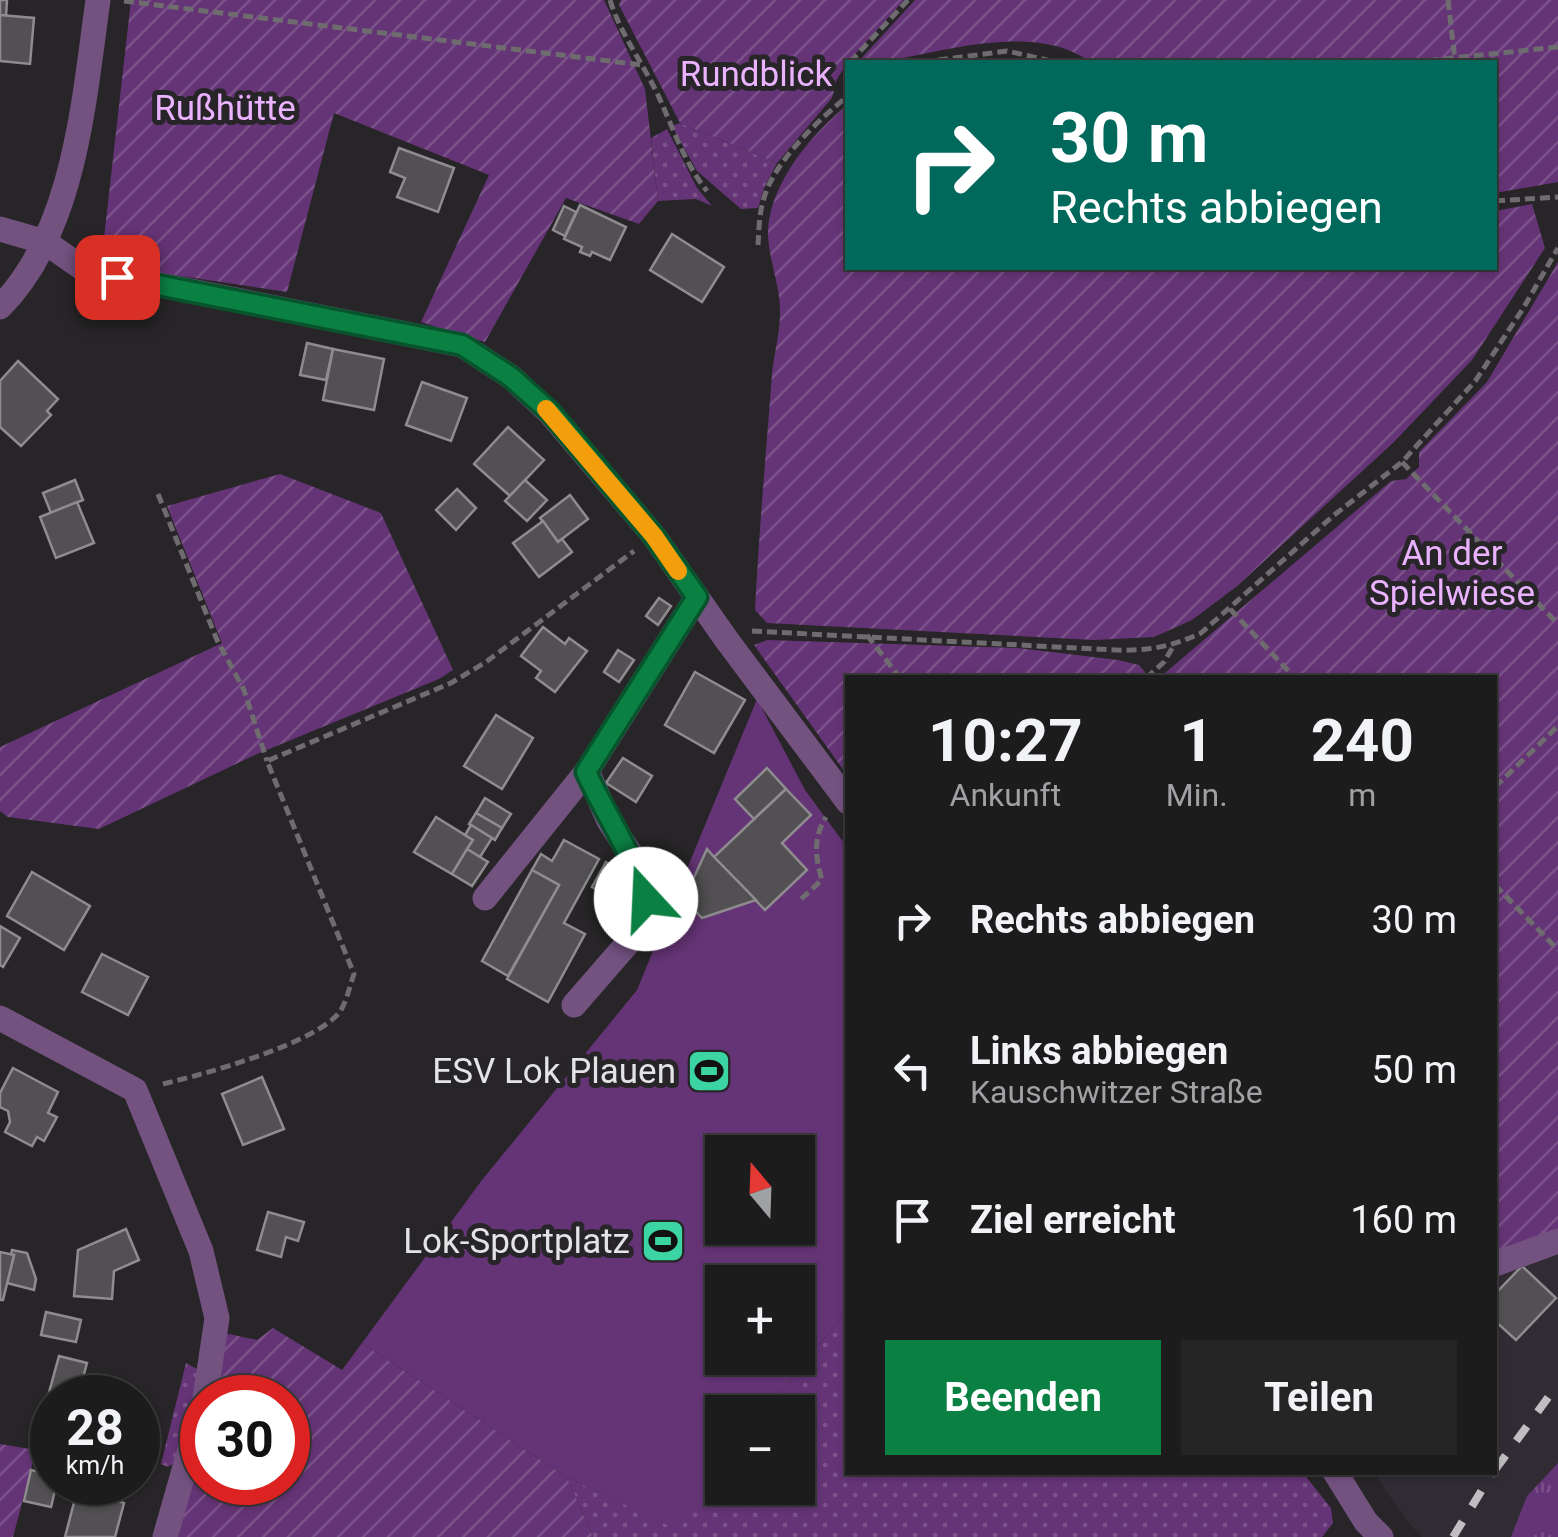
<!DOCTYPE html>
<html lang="de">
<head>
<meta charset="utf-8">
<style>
  body { margin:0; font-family:Roboto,sans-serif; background:#252526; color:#f1f3f6; height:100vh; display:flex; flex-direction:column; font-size:38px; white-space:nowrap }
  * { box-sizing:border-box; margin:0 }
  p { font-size:32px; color:#a0a1a4 }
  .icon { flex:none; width:55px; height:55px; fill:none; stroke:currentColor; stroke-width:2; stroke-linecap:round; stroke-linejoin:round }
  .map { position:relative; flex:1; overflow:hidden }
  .sheet { position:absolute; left:845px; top:675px; width:652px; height:800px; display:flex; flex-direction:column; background:#1d1c1d; border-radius:0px; box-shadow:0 2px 8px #0004,0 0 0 2px #3b3a3b }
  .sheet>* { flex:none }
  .banner { position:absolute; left:845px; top:60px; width:652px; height:210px; border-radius:0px; box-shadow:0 2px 8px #0004,0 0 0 2px #3b3a3b; background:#00695c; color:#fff; overflow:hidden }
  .needle { width:65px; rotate:341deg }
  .controls { position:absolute; left:705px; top:1135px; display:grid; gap:20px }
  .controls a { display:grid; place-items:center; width:110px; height:110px; border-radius:0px; background:#1d1c1d; box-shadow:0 2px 8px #0004,0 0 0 2px #3b3a3b; font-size:50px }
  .speed { position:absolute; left:30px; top:1375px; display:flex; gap:20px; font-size:50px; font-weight:700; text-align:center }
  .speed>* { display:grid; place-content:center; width:130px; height:130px; border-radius:50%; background:#1d1c1d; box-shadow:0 2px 8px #0004,0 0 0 2px #3b3a3b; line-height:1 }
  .speed small { font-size:25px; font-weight:400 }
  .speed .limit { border:15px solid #d22; background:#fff; color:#111 }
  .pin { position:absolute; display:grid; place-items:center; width:85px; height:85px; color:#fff; margin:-42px; border-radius:20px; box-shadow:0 5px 15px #0006 }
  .me { position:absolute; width:110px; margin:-55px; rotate:340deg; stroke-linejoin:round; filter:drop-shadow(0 0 8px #0008) }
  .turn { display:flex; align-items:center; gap:35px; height:210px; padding:0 40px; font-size:45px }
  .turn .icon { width:130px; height:130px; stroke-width:2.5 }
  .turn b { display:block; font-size:70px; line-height:85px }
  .eta { display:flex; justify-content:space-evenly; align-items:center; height:170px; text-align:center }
  .eta b { font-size:60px; font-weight:700; line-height:70px }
  .action { display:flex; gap:20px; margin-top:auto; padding:20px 40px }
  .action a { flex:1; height:115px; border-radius:0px; background:#0b8043; color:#fff; font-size:40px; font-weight:700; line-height:115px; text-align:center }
  .action a+a { background:#252526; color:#f1f3f6 }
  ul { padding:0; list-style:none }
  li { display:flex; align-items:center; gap:30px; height:150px; padding:0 40px }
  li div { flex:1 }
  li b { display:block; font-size:38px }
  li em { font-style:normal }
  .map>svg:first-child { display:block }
</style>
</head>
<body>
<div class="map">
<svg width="1558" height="1537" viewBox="0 0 1558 1537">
  <defs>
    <pattern id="grass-dots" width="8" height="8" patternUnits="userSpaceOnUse" patternTransform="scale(2.5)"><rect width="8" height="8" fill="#653476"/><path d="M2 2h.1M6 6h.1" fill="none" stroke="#7b5189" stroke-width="1.8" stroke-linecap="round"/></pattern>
    <pattern id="park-tufts" width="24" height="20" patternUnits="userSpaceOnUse" patternTransform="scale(2.5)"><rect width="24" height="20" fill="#653476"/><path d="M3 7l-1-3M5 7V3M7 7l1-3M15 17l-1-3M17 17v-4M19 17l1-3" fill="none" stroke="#7b5189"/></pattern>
    <pattern id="garden-furrows" width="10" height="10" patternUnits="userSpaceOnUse" patternTransform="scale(2.5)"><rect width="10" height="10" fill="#653476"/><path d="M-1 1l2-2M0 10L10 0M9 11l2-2" fill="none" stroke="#7b5189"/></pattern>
  </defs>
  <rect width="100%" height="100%" fill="#272527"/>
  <!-- built -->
  <polygon fill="#312c34" points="1558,1233 1558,1463 1527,1496 1511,1537 1422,1537 1407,1521 1374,1473 1495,1472 1495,1253"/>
  <!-- grass -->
  <g fill="url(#grass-dots)">
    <polygon points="680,123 777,163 764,188 758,208 741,209 697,171 672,126"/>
    <polygon points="667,129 697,188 712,206 696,199 658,201 651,138"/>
    <polygon points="847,1310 848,1472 1303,1473 1331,1508 1333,1523 1322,1537 593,1537 567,1477 673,1527 722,1466 722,1488 798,1488 798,1412 766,1412"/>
    <polygon points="186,1363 197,1369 199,1377 176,1462 168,1467 161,1464"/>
  </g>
  <!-- park -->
  <polygon fill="url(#park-tufts)" points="1558,1463 1558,1537 1511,1537 1527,1496"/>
  <!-- garden -->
  <g fill="url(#garden-furrows)">
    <polygon points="131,0 604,0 645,89 658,201 639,224 566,198 485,342 421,322 489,175 334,113 287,292 101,264"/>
    <polygon points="621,0 904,0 848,62 837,79 832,98 777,163 680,123 619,5"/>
    <path d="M915,0H1558V182L1495,193V62H1090C1041,25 958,47 903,58L893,62H858Z"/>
    <path d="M847,105L848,268H1495V211L1532,204L1545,248L1472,360L1394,442L1236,587L1192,620L1154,637L1094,640L767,623L755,610C759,531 766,453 772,374C774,354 780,333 780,313C781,281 762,248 770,215C780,171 814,133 847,105Z"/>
    <polygon points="1558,262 1558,1233 1495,1253 1495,678 1159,678 1391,481 1406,479 1419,467 1419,452 1487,382"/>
    <polygon points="280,474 381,513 453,670 439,679 257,754 99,829 8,817 0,811 0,747 222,643 167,506"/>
    <polygon points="767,640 1018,648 1118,660 1139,665 1149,677 848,678 847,775 754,645"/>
    <polygon points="273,1328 342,1370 362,1343 567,1477 593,1537 176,1537 202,1424 202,1482 288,1482 288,1398 209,1397 224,1333 257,1340"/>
    <polygon points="0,1444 36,1450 13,1537 0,1537"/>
  </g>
  <!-- pitch -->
  <path fill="#653476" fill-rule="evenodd" d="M757,699L805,790L847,847V1310L766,1412H722V1466L674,1528L567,1477L362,1343L482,1180L637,990ZM722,1152H798V1228H722ZM722,1282H798V1358H722Z"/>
  <!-- building -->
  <g fill="#525052" stroke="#8e8c8f" stroke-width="2.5">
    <polygon points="0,0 7,0 6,16 0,15"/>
    <polygon points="0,15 34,18 30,64 0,61"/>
    <polygon points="399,148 454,168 438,212 397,197 405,178 390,172"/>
    <polygon points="580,205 626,227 610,260 592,252 590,256 580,252 582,247 564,239"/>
    <polygon points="564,206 576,212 565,236 553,230"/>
    <polygon points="672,234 724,267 702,302 650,270"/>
    <polygon points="307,343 333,349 326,380 300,375"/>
    <polygon points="333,349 384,359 374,410 323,400"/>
    <polygon points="18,361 58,399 47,411 51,415 21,446 0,427 0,381"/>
    <polygon points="422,382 467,398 451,441 406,425"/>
    <polygon points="508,427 544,460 510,496 474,464"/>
    <polygon points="75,480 83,500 51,513 43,493"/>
    <polygon points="525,480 547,500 527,521 505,501"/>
    <polygon points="457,489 476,508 456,530 436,510"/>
    <polygon points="570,495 588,519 558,542 540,518"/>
    <polygon points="77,502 94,543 56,558 40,517"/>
    <polygon points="543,521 558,542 562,539 572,552 539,577 513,543"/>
    <polygon points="659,598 671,606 658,625 646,616"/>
    <polygon points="543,627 565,644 569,638 587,651 555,692 536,678 541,671 521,656"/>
    <polygon points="618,650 634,660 619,682 604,672"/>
    <polygon points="695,672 745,700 714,753 665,725"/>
    <polygon points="496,715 533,738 502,789 464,766"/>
    <polygon points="623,758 652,776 636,802 606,783"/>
    <polygon points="767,768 786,789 754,819 735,799"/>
    <polygon points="786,789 811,815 782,843 807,870 765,910 714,857"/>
    <polygon points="485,798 511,814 502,828 476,813"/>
    <polygon points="476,813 502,828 495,840 469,824"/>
    <polygon points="436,817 473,840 452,874 414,852"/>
    <polygon points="471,825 492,838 480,857 467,849 473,840 465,835"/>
    <polygon points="564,840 599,859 564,923 585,934 548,1002 507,979 559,885 532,870 541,854 552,861"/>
    <polygon points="467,849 488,862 472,886 452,874"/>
    <polygon points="707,849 714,857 756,900 702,918 684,899"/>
    <polygon points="606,862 630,875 617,900 592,887"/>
    <polygon points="532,870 559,885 508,976 482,961"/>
    <polygon points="32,872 90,906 64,950 7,916"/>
    <polygon points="0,926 20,938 3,967 0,965"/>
    <polygon points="102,954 148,977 128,1015 82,992"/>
    <polygon points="13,1068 58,1092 48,1113 57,1117 44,1141 37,1137 32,1146 5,1132 10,1122 8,1111 0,1107 0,1093"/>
    <polygon points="262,1077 284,1129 243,1145 222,1094"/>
    <polygon points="268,1212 304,1222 298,1241 286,1237 281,1257 257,1250"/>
    <polygon points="126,1229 139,1260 114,1271 112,1299 74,1296 78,1250"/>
    <polygon points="12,1250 27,1253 36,1279 34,1290 7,1283 14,1255 11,1255"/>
    <polygon points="0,1252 14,1255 3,1300 0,1300"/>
    <polygon points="1522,1266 1556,1298 1516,1340 1495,1321 1495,1294"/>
    <polygon points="46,1312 81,1320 76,1342 41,1335"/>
    <polygon points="59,1356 87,1363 78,1397 81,1398 52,1398 52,1421 42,1418"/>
    <polygon points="31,1470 52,1475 52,1482 57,1482 51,1507 24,1501"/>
    <polygon points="78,1487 124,1503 115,1537 65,1537"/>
  </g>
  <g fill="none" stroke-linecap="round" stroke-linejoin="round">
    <!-- path -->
    <g stroke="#6e6c6e" stroke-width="5" stroke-dasharray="10 5" stroke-linecap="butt">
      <path d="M610,0C620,33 642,62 657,93C673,127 683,161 707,191"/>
      <polyline points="1448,0 1455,60"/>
      <polyline points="124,1 642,65"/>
      <polyline points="850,62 908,0"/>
      <polyline points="923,62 1007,51 1056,62"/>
      <polyline points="1414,62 1558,47"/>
      <polyline points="848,65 848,73"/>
      <polyline points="1495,201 1558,197"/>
      <path d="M758,245C759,230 759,213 764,198C774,162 819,119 848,96"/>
      <polyline points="1402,462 1558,624"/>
      <polyline points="158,494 217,640 244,690 267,761"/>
      <polyline points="1230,609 1295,678"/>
      <path d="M752,631L1115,650C1148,651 1171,647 1201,633L1333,516L1402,462L1476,380L1524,307L1558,248"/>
      <polyline points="867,635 900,678"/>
      <polyline points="1146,678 1164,662 1174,645"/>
      <polyline points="1495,787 1558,726"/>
      <polyline points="1495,885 1558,950"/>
      <path d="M801,899L822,880C815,856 813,838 826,817"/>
      <path d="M163,1084C201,1075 320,1043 341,1010C347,1000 350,985 354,974L267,761L451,683L486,662L634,551"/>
    </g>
    <!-- minor -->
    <g stroke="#735280" stroke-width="25">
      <polyline points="0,229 45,242 85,270 462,345 511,377 549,412 654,536 726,639 848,802"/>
      <path d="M0,307C75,232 84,99 98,0"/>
      <polyline points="485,898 587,771 697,597"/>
      <polyline points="574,1005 640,929 647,899 636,862 609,821 587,771"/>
      <polyline points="0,1018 135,1090 201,1251 217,1318 205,1398"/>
      <polyline points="1495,1264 1558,1241"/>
      <polyline points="1335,1472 1366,1522 1381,1537"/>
      <polyline points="165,1537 202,1407"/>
    </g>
    <!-- rail -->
    <g stroke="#c0bec0" stroke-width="8" stroke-dasharray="18 18" stroke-linecap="butt">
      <polyline points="1495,1470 1558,1384"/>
      <polyline points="1453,1537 1493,1472"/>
    </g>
  </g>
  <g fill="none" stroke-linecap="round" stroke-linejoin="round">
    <!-- route casing -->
    <g stroke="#07532c" stroke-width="25">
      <path id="route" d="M117,277L462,345L511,377L550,412L654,536L697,597L586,772C606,816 633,853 646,899"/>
    </g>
    <!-- route -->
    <use href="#route" stroke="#0b8043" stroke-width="18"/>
    <!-- slow -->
    <polyline stroke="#f59e0b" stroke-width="18" points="546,409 654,536 678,571"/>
  </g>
  <!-- icons -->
  <defs>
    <g id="stadium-square" transform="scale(2.25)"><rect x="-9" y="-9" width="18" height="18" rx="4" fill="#3dd4a3" stroke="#272527"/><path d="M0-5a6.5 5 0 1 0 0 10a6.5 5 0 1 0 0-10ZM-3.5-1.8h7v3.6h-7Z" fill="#111"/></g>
  </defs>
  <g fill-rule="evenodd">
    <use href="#stadium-square" x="709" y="1071"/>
    <use href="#stadium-square" x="663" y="1241"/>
  </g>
  <g text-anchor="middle" stroke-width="10" stroke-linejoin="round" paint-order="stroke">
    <!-- park labels -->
    <g font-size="35" fill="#eab2ff" stroke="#272527">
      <text x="756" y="86">Rundblick</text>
      <text x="225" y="120">Rußhütte</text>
      <text x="1452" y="565">An der<tspan x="1452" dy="40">Spielwiese</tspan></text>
    </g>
    <!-- poi labels -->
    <g font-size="35" fill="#e4e3e5" stroke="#272527" text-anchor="end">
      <text x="676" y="1083">ESV Lok Plauen</text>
      <text x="630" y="1253">Lok-Sportplatz</text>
    </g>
  </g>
</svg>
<div class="controls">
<a><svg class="needle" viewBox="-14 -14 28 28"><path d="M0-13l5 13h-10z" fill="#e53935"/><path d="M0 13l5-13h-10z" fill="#a0a1a4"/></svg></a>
<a>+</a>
<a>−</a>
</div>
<div class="speed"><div>28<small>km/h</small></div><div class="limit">30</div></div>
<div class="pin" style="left:117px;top:277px;background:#d93025"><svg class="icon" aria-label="arrive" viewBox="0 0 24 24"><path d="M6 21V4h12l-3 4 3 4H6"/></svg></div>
<svg class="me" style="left:646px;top:899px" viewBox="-20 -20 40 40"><circle r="19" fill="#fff"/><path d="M0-13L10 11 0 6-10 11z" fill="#0b8043"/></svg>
<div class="banner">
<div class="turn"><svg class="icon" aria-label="right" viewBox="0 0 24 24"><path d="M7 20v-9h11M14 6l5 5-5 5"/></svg><div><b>30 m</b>Rechts abbiegen</div></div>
</div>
<section class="sheet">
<div class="eta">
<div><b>10:27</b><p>Ankunft</p></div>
<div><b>1</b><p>Min.</p></div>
<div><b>240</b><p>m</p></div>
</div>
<ul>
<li><svg class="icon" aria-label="right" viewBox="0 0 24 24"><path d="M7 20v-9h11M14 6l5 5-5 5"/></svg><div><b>Rechts abbiegen</b></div><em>30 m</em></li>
<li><svg class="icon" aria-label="left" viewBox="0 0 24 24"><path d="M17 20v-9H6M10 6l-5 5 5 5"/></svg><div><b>Links abbiegen</b><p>Kauschwitzer Straße</p></div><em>50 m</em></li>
<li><svg class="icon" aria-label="arrive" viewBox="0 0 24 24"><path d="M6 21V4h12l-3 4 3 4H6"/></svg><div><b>Ziel erreicht</b></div><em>160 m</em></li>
</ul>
<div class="action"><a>Beenden</a><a>Teilen</a></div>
</section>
</div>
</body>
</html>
